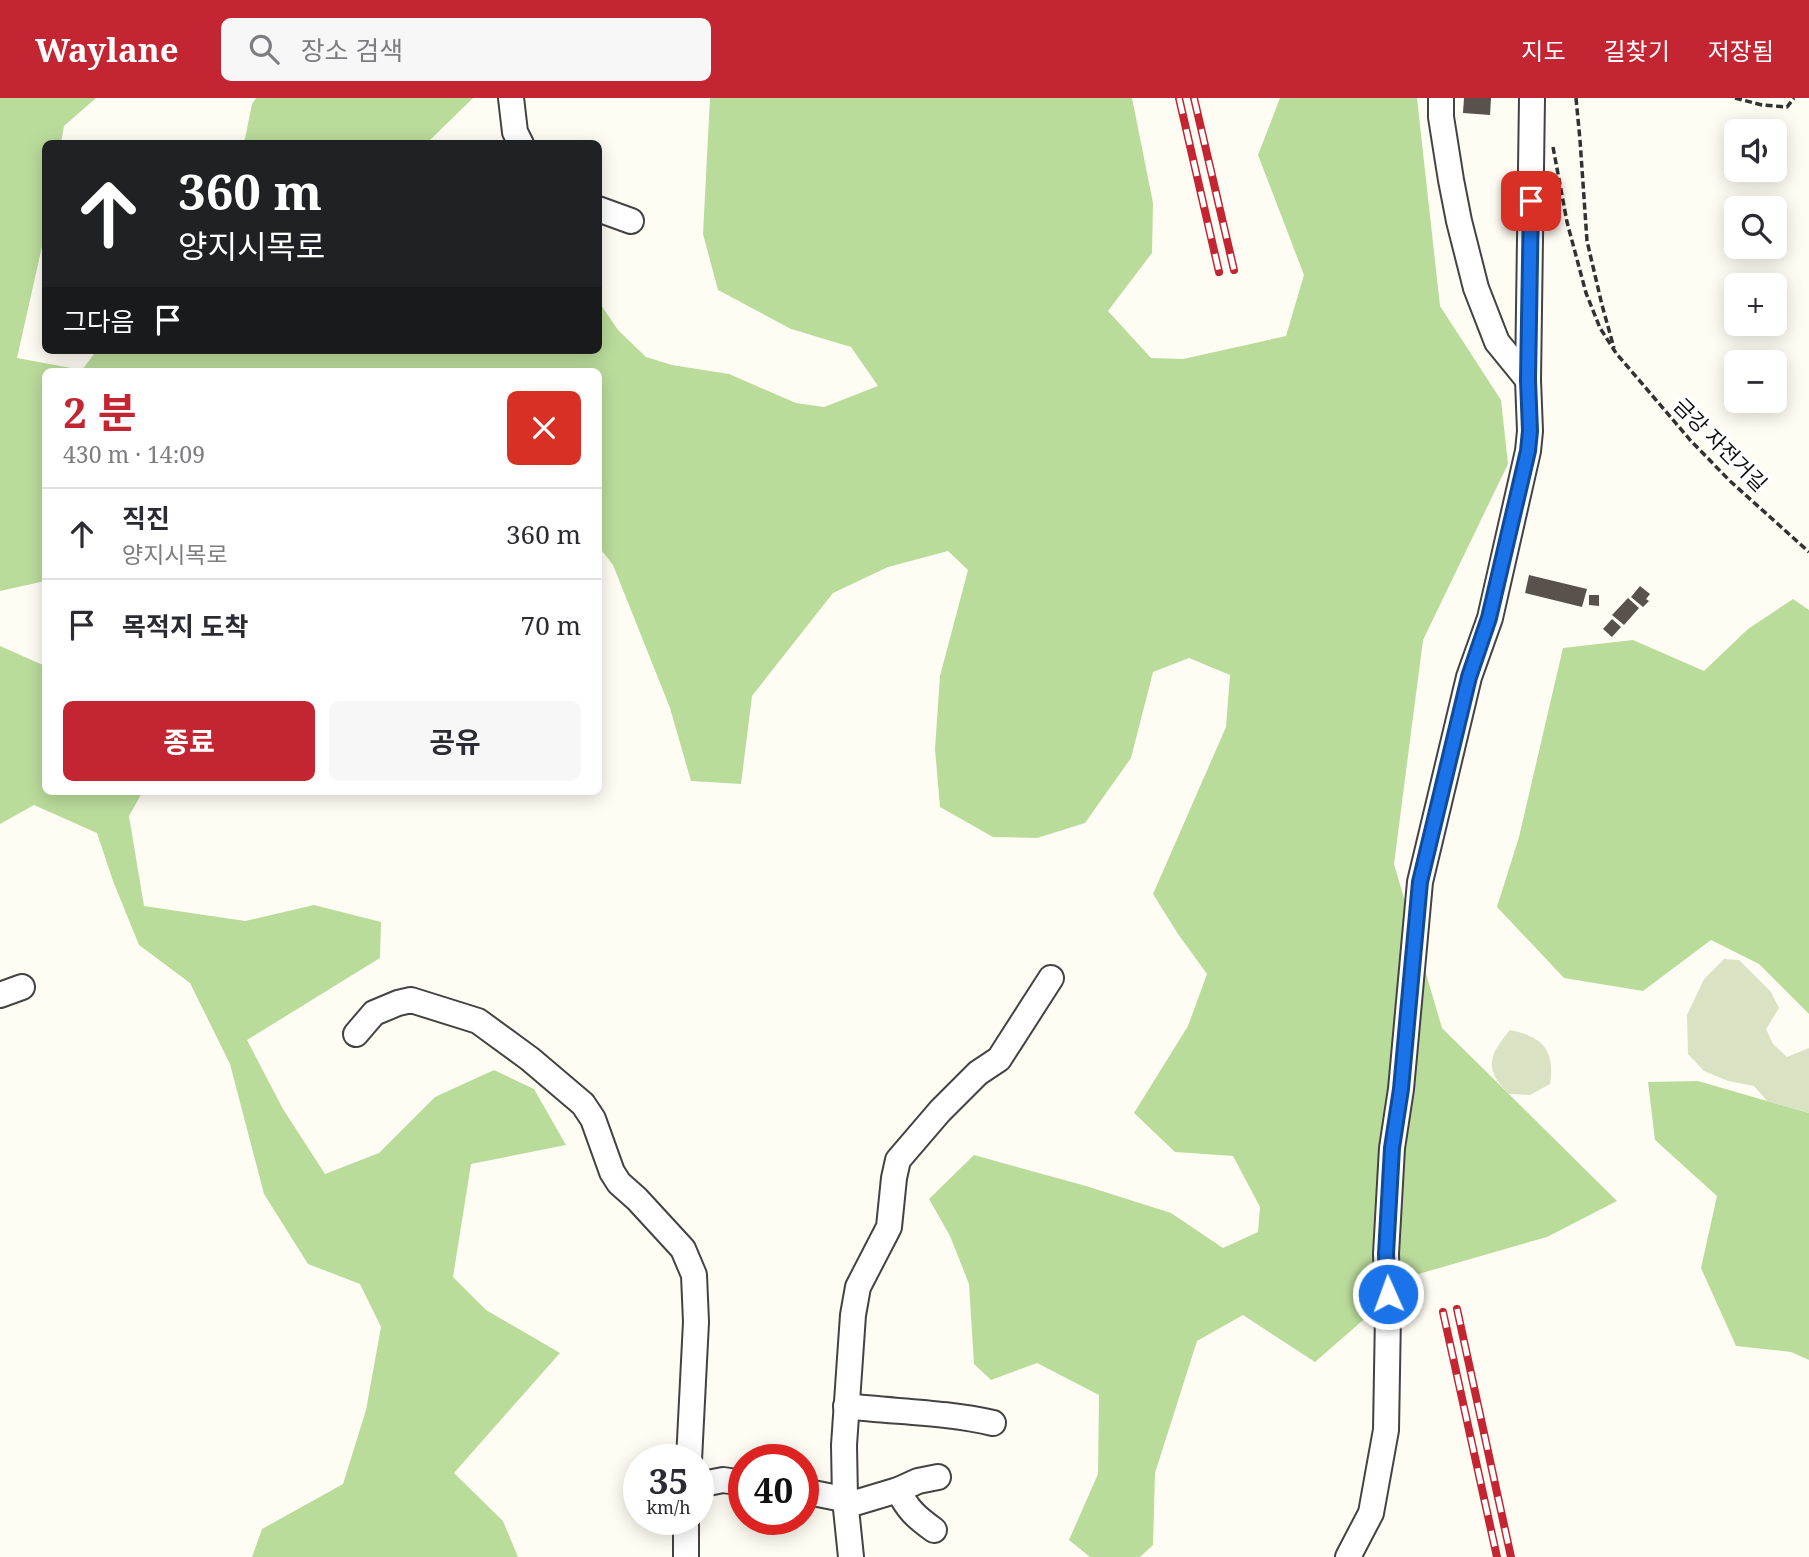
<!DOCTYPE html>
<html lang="ko">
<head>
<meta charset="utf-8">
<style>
  body { margin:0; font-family:"Noto Serif","Noto Sans KR",serif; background:#f7f7f7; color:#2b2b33; height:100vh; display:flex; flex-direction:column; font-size:26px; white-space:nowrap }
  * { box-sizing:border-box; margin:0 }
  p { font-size:23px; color:#7c7c81 }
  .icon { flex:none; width:38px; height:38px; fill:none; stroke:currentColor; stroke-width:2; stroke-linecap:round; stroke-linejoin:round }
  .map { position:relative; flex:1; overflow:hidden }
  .panel { position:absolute; left:42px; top:270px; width:560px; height:427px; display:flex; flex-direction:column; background:#fff; border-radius:10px; box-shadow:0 4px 18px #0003 }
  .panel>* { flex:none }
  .banner { position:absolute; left:42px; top:42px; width:560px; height:214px; border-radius:10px; box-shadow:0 4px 18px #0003; background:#202124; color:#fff; overflow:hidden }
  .fabs { position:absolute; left:1724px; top:21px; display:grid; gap:14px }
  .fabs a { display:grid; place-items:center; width:63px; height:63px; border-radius:10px; background:#fff; box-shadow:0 4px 18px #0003; font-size:35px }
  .speed { position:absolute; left:623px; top:1346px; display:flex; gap:14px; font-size:35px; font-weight:700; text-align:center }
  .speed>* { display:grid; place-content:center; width:91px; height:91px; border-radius:50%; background:#fff; box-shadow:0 4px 18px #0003; line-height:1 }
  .speed small { font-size:18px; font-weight:400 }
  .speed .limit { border:10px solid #d22; background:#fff; color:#111 }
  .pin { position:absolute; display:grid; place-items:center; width:60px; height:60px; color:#fff; margin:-30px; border-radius:14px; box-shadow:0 4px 10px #0006 }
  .me { position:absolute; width:77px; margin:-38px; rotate:358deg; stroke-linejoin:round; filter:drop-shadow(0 0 5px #0008) }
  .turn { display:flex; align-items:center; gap:24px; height:147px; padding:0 21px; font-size:32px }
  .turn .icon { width:91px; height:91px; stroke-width:2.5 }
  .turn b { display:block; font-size:49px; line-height:60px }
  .then { display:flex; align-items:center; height:66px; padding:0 21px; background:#0003; gap:14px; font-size:26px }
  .round { display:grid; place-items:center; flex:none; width:74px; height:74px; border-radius:10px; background:#f7f7f7 }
  .headline { display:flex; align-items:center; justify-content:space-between; height:119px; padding:0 21px }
  h1 { font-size:42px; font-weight:700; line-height:52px; color:#c32632 }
  .cta { display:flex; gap:14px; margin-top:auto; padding:14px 21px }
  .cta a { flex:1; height:80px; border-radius:10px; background:#c32632; color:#fff; font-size:28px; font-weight:700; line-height:80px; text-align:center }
  .cta a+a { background:#f7f7f7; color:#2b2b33 }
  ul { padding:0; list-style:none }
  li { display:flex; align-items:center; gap:21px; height:91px; padding:0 21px; border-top:2px solid #e1e1e2 }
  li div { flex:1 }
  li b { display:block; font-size:26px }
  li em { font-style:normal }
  header { display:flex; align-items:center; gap:42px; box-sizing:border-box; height:98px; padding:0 35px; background:#c32632; color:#fff }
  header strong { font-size:33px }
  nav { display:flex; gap:38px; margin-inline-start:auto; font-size:24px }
  .search { width:490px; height:63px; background:#f7f7f7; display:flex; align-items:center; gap:18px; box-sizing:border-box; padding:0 24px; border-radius:10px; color:#7c7c81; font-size:26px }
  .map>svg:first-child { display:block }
</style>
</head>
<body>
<header>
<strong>Waylane</strong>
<div class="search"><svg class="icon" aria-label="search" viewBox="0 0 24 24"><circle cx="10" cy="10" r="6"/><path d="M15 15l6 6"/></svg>장소 검색</div>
<nav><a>지도</a><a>길찾기</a><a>저장됨</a></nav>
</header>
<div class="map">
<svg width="1809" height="1459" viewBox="0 0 1809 1459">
  <rect width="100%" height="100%" fill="#fffcf3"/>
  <!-- forest -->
  <g fill="#badc9b">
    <polygon points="0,0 96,0 64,28 61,45 46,46 45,135 17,260 82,272 97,252 598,252 599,204 618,232 646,259 672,267 729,276 796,305 824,309 878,288 851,249 791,231 718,192 703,136 710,0 1132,0 1153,105 1152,155 1108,213 1151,260 1183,261 1286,238 1304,177 1258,57 1280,0 1417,0 1440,208 1501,302 1508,366 1423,542 1394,766 1442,930 1617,1103 1547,1139 1415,1177 1315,1264 1243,1217 1197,1243 1155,1375 1153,1447 1140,1459 1090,1459 1069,1442 1098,1376 1099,1297 1037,1265 991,1282 974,1266 969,1186 950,1138 929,1101 974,1057 1086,1088 1171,1115 1223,1150 1258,1134 1260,1109 1233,1058 1175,1054 1134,1015 1188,928 1207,876 1178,836 1153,796 1226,629 1230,577 1189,560 1153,574 1131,660 1085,725 1037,740 993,739 940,709 935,651 940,578 968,472 948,453 888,469 833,495 752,598 741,686 691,683 670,610 613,467 599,449 598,273 46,273 45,483 0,493"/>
    <polygon points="256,0 473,0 427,45 244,45 252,6"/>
    <polygon points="1793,501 1809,512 1809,916 1759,866 1711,842 1643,893 1564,880 1497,809 1519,739 1563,550 1633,542 1704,573 1748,531"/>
    <polygon points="0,548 45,568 46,693 143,693 129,718 144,808 245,823 314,807 381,824 380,860 247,942 283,1011 325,1076 379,1055 435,999 494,972 534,991 566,1047 471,1066 453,1179 486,1212 560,1255 454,1375 503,1423 518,1459 252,1459 262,1431 343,1386 366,1312 381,1229 360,1186 308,1166 264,1096 230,966 190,885 139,847 113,783 97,735 34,707 0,726"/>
    <polygon points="1698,983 1809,1015 1809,1262 1791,1254 1736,1248 1701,1170 1717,1098 1655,1042 1648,984"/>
  </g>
  <!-- cemetery -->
  <g fill="#d9e2c3">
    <polygon points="1724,861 1739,862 1771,894 1779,910 1766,931 1773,946 1787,959 1809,950 1809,1015 1767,1003 1754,988 1728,983 1704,973 1688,956 1687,917 1704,881"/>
    <path d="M1510,932C1543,939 1555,952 1550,986L1530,997L1509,996C1483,971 1489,957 1510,932Z"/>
  </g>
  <!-- building -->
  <g fill="#59514c">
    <polygon points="1464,0 1491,0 1490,17 1463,15"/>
    <polygon points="1529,477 1587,491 1582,509 1525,495"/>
    <polygon points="1640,488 1650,496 1646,501 1649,503 1643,509 1631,499"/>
    <polygon points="1589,497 1599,497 1599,508 1589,507"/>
    <polygon points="1628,500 1639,510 1624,527 1612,517"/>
    <polygon points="1612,521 1621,529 1612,539 1603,531"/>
  </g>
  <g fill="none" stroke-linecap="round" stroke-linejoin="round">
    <!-- minor casing -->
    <g stroke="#434343" stroke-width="28">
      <g id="minor">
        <polyline points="511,0 515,34 521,46"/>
        <polyline points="1441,0 1441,19 1451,82 1459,123 1476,190 1497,244 1528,282"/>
        <polyline points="598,111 631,123"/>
        <polyline points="0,897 22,889"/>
        <polyline points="356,936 374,915 398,905 411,902 478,923 530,961 583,1006 593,1021 612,1074 619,1085 637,1101 683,1151 694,1177 696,1224 689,1362"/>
        <path d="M846,1308C895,1314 945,1314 993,1325"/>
        <polyline points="698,1387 723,1382 744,1385"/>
        <path d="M898,1392C908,1412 916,1419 934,1432"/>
        <polyline points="803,1393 858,1404 898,1392 918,1383 938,1379"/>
        <polyline points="686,1421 686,1459"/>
        <polyline points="851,1459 845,1401 844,1347 853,1217 858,1189 889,1129 894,1080 898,1062 940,1013 978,975 999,961 1051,880"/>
        <polyline points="1348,1459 1371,1415 1386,1332 1388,1216 1386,1156 1392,1050 1401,991 1420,784 1469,579 1490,520 1528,353 1530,333 1528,282 1532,0"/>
      </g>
    </g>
    <!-- path -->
    <g stroke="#323232" stroke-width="3.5" stroke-dasharray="7 3.5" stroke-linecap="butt">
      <polyline points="1576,0 1580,42 1587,143 1602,207 1614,250"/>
      <polyline points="1735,0 1762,7 1787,9 1794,0"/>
      <polyline points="1553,49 1567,124 1586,195 1600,230 1616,255 1691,343 1730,383 1809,454"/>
    </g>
    <!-- minor -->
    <use href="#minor" stroke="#fff" stroke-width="24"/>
    <!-- rail casing -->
    <g stroke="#c32632" stroke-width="8">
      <g id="rail">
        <polyline points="1179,0 1219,174"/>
        <polyline points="1194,0 1234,172"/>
        <polyline points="1457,1211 1511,1459"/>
        <polyline points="1443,1214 1497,1459"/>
      </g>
    </g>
    <!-- rail -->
    <use href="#rail" stroke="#fff" stroke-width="5" stroke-dasharray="16" stroke-linecap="butt"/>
  </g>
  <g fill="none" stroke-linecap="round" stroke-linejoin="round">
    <!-- route casing -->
    <g stroke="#114b97" stroke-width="18">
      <polyline id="route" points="1388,1196 1386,1156 1392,1050 1401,991 1420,784 1469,579 1489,520 1528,353 1530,333 1528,282 1531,103"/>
    </g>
    <!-- route -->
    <use href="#route" stroke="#1a73e8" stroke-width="12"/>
  </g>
  <g text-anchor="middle" stroke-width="7" stroke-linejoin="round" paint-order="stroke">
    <!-- street labels -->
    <g font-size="21" fill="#101010" stroke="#fff">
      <text transform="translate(1720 347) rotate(45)" y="7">금강 자전거길</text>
    </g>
  </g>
</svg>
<div class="fabs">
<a><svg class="icon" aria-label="sound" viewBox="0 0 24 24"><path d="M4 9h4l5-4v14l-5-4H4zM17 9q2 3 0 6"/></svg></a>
<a><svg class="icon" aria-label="search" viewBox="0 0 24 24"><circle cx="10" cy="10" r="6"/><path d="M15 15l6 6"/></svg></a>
<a>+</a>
<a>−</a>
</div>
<div class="speed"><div>35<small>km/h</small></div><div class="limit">40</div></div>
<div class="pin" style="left:1531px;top:103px;background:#d93025"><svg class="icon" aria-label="arrive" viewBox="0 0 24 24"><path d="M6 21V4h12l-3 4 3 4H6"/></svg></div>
<svg class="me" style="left:1388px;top:1196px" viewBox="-20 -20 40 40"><circle r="17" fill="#1a73e8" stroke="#fff" stroke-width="3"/><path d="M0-11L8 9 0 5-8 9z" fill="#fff"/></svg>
<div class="banner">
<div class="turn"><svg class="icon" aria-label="ahead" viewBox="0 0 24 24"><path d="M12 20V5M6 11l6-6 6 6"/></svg><div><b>360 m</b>양지시목로</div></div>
<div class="then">그다음<svg class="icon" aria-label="arrive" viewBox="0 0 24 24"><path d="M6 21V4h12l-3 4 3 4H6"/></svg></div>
</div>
<section class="panel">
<div class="headline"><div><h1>2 분</h1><p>430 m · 14:09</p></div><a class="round" style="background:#d93025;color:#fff"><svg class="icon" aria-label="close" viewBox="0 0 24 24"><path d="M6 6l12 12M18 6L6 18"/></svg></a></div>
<ul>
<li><svg class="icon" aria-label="ahead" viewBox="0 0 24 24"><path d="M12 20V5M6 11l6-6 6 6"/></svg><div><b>직진</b><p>양지시목로</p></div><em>360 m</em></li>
<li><svg class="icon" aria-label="arrive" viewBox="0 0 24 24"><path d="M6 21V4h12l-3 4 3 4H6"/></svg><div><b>목적지 도착</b></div><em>70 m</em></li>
</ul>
<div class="cta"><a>종료</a><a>공유</a></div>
</section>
</div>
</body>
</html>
